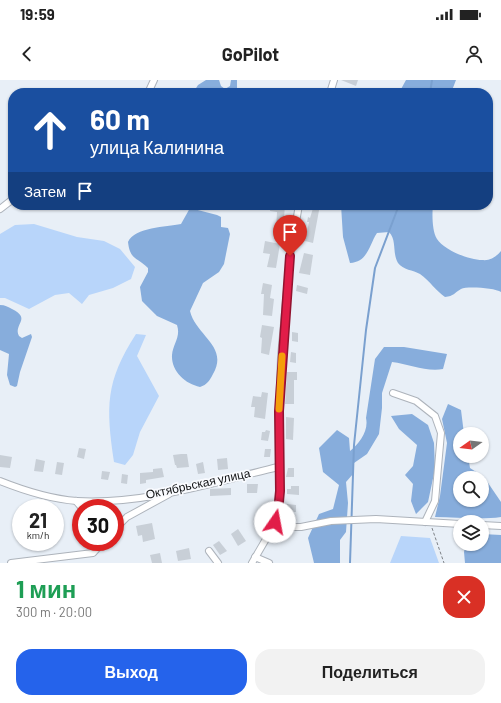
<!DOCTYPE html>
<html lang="ru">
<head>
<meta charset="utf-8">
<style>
  body { margin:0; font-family:Barlow,sans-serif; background:#f2f2f2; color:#222; height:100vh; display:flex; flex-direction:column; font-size:15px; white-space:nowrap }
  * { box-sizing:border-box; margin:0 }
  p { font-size:13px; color:#767676 }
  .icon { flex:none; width:22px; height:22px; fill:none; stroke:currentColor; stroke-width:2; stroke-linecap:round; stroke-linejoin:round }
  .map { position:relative; height:483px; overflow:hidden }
  .details { display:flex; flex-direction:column; background:#fff; flex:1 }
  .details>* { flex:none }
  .hud { position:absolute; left:8px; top:8px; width:485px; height:122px; border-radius:16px; box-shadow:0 1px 3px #0004; background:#1a4fa0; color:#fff; overflow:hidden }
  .needle { width:26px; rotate:256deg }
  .fabs { position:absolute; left:453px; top:347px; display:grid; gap:8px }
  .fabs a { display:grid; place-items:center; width:36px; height:36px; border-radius:50%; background:#fff; box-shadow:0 1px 3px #0004; font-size:20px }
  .speed { position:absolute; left:12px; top:419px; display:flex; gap:8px; font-size:20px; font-weight:700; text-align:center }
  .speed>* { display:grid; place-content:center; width:52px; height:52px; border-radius:50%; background:#fff; box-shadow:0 1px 3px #0004; line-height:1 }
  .speed small { font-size:10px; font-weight:400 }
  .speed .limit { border:6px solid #d22; background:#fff; color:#111 }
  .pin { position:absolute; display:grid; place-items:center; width:34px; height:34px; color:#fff; margin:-41px -17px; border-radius:50% 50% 50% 0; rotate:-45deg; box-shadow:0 0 4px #0007 }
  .pin .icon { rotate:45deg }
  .me { position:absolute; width:44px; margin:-22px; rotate:12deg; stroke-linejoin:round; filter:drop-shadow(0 0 3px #0008) }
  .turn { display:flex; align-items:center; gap:14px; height:84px; padding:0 16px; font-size:18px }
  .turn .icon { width:52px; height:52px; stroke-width:2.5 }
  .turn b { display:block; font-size:28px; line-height:34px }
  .then { display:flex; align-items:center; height:38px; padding:0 16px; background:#0003; gap:8px; font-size:15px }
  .round { display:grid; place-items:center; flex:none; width:42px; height:42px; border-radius:16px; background:#f2f2f2 }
  .summary { display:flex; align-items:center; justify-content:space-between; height:68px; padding:0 16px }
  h1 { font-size:24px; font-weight:700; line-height:30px; color:#1e9e55 }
  .button { display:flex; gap:8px; margin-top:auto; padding:8px 16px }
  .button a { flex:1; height:46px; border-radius:16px; background:#2563eb; color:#fff; font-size:16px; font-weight:700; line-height:46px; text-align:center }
  .button a+a { background:#f2f2f2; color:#222 }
  .status { display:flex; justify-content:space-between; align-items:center; height:28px; padding:0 20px; background:#fff; direction:ltr }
  .status svg { height:11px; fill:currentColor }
  header { display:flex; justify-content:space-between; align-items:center; height:52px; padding:0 16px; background:#fff; font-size:18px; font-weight:700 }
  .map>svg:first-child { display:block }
</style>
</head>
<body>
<div class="status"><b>19:59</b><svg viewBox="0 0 49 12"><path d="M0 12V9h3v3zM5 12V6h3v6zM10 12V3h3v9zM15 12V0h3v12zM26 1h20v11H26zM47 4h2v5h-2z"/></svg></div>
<header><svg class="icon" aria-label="back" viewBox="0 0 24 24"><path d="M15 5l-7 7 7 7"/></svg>GoPilot<svg class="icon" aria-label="person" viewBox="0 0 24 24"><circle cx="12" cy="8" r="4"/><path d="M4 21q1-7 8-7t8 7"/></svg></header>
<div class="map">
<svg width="501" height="483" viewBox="0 0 501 483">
  <rect width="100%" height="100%" fill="#e8eff7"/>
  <!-- green -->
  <g fill="#b8d5fa">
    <polygon points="34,144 77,157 104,161 120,169 135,187 131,199 113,208 89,215 82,224 69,213 55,215 29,229 5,218 0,218 0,154 15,145"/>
    <path d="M136,254L146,255L137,276L159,316L140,352L133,375L125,385L114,382C106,327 105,302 136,254Z"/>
    <polygon points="401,456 430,458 439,483 390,483"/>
  </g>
  <!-- forest -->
  <g fill="#87addc" fill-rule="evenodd">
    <polygon points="206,0 219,0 221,6 225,9 230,6 231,0 237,0 237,8 248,13 193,13 198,5"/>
    <polygon points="406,0 456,0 451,13 394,13 400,11"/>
    <path d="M341,125H433C432,134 432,151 437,159C444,170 469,180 482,180C490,181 496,177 501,171V212C495,208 467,206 461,209C454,213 454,216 445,217C436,211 430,201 420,194C413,190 403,190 398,183C392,173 397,160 389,152L377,153C369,165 368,182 350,183L343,157Z"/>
    <path d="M190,128L217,135L221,137V147L228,148L230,154L224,184L219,192L203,203L190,231C196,256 229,266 213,294C210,300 207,305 200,307C185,304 171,291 172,275C173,264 181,257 177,245L157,236L142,221L140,207L148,192V188C137,177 130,180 128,162C135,147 166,147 181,144Z"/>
    <path d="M0,225C5,225 8,227 12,229C32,239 13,244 19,256L22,258L31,254L32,257L20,292L17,306L15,307L10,305L7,295L9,274L0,270Z"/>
    <path d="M384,267H404L447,274L443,289C426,292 409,284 392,282L382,313V328L379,354L367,374L354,383L353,394L346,402L348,423L346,452L340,460V483H314L308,458L319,434L333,429L339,405L323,392L319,368L337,350L349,358L350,371C359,364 369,351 366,338L375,279Z"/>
    <path d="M448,324L461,330L464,354H460V376H468L470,388L484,397L501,422V437C480,440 457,437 435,437L440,416L447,363L442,339ZM460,398H482V420H460Z"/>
    <polygon points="412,334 428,345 434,363 435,389 428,422 416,434 411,421 413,404 405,395 413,386 417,365 399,349 391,336"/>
    <polygon points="482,454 501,455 501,483 465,483 464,472 466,464 482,464"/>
  </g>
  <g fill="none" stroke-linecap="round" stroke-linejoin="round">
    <!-- stream -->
    <g stroke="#7aa0cf" stroke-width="2">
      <polyline points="430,13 432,0"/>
      <polyline points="350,483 354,365 366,250 375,188 399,125"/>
    </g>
  </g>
  <!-- building -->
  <g fill="#c8cfd7">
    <polygon points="341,0 358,0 356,6"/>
    <polygon points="271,125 285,125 283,151 276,150 277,132 270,131"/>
    <polygon points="314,125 320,125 313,163 305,161 309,142 307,142 308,137 310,138"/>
    <polygon points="265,161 280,164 276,188 267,187 270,174 263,173"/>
    <polygon points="304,173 313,175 310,195 299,193"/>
    <polygon points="263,203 272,205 270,218 274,219 272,236 263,235 264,214 261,214"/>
    <polygon points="297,205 308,208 307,214 296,211"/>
    <polygon points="262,245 274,247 269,275 261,273 262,258 260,257"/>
    <polygon points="292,252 298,253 298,262 292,261"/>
    <polygon points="291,272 296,273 296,283 290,282"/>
    <polygon points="287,292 297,292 297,300 294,300 294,324 285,324"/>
    <polygon points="262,312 268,313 265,339 254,337 255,327 251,327 253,316 261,317"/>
    <polygon points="286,337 294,338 293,360 286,359"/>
    <polygon points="266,350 270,351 268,361 261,360 262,352 265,352"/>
    <polygon points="79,368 86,369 84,379 77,377"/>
    <polygon points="265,369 271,369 270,377 264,377"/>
    <polygon points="181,374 187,374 189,387 177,388 176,385 175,385 173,375"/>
    <polygon points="0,375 12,377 10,388 0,387"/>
    <polygon points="227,378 228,389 218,390 217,379"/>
    <polygon points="36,379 45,381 43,392 34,391"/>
    <polygon points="57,382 64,383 62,395 55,394"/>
    <polygon points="203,382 205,393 198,394 196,384"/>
    <polygon points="162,388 164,397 146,400 146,403 140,404 140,393 153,392 153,389"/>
    <polygon points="288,388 294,388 294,397 286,397"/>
    <polygon points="102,391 110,392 108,400 101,399"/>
    <polygon points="122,394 128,395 127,404 121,403"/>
    <polygon points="247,404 258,404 257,413 247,413"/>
    <polygon points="291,406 299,406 299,415 287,414 287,409 291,409"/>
    <polygon points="231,408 231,415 210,416 210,409"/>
    <polygon points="287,424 296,425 296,432 289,432 289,429 287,429"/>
    <polygon points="152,443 155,459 143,462 142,455 138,456 136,446"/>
    <polygon points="238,449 246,461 238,466 231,454"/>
    <polygon points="219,461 227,471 220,475 213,465"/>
    <polygon points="189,468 191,479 178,481 176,471"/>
    <polygon points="160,473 162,483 152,483 150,475"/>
  </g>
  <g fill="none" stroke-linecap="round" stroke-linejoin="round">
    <!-- minor casing -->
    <g stroke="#adb3bb" stroke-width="8">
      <g id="minor">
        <polyline points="148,13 154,0"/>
        <polyline points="330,13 334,0"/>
        <polyline points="0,129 13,119"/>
        <polyline points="393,313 416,321 435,336 441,353 435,421 425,442"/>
        <path d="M0,401C25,411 50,419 77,421C142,425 216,402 278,387"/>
        <polyline points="76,421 82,428"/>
        <polyline points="275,442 287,447 301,447 331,441 376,439 460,444"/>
        <polyline points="482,445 501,446"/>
        <polyline points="115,449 127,437 169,414"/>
        <polyline points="209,471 218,483"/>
        <polyline points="255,477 269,483"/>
        <polyline points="11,483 93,473 103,462"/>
        <polyline points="252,483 273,447 278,432 280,411 279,331 281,277 290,176 299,125"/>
      </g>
    </g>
    <!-- path -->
    <polyline stroke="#7d8186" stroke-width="1" stroke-dasharray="3 2" stroke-linecap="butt" points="432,448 444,483"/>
    <!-- minor -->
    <use href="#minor" stroke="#fff" stroke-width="6"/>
  </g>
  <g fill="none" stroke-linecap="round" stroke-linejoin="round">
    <!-- route casing -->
    <g stroke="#92132f" stroke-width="10">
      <polyline id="route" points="275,442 278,432 280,411 279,331 290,176"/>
    </g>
    <!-- route -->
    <use href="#route" stroke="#e11d48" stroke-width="7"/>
    <!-- slow -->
    <polyline stroke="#f59e0b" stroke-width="7" points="279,329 282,276"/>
  </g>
  <g text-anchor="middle" stroke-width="3.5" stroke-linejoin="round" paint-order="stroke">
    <!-- street labels -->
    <g font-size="12" fill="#111315" stroke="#f9fbff">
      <text transform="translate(198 404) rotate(-12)" y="4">Октябрьская улица</text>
    </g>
  </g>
</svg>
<div class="fabs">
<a><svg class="needle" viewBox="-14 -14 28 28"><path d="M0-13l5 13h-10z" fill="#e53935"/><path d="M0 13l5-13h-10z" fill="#767676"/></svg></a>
<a><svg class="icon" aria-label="search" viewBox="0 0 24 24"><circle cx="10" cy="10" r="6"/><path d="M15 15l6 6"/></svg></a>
<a><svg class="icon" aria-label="layers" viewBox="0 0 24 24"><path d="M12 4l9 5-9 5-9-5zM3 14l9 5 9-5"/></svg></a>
</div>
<div class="speed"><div>21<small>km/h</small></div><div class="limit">30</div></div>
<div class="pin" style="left:290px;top:176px;background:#d93025"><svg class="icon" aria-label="arrive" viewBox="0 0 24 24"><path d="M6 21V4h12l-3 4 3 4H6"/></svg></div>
<svg class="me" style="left:275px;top:442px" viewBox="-20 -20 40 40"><circle r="19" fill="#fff"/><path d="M0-13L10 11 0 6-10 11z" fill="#e11d48"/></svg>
<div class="hud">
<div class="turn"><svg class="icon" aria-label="ahead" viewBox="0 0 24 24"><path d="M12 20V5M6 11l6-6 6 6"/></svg><div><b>60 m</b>улица Калинина</div></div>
<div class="then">Затем<svg class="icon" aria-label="arrive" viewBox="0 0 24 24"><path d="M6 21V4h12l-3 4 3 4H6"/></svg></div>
</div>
</div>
<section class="details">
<div class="summary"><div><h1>1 мин</h1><p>300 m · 20:00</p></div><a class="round" style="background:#d93025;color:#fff"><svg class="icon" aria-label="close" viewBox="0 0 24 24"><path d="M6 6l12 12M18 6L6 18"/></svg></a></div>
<div class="button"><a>Выход</a><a>Поделиться</a></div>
</section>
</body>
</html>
